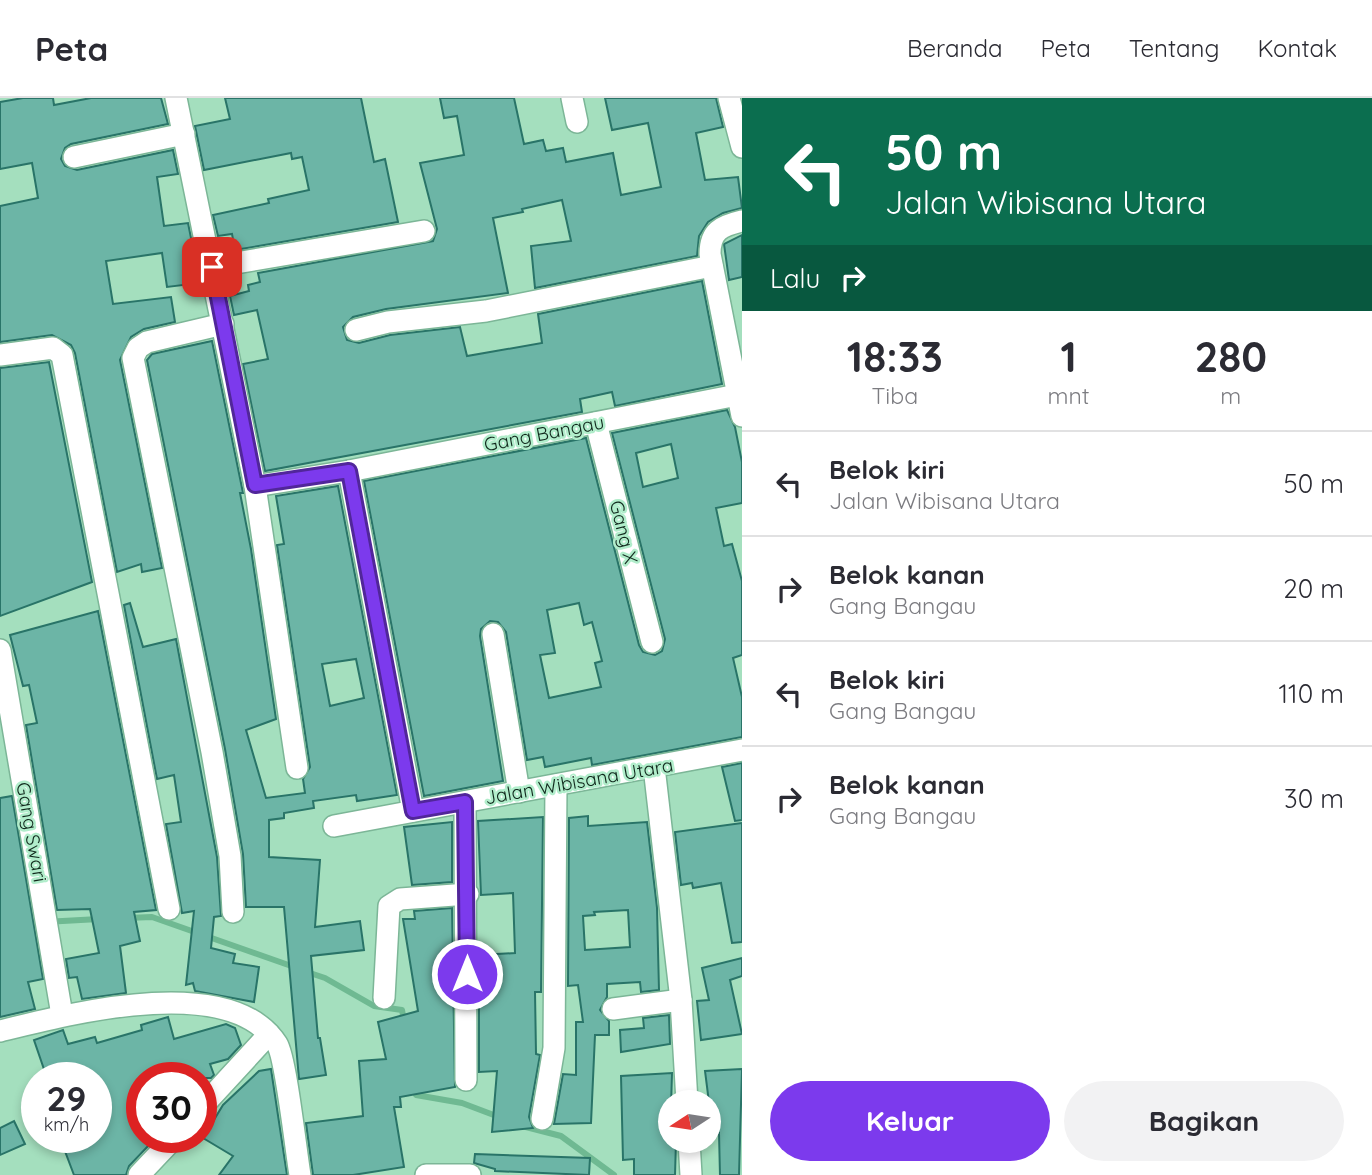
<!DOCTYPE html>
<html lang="id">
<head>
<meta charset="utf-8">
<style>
  body { margin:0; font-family:Quicksand,sans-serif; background:#f2f2f3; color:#2b2b33; height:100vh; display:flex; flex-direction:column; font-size:26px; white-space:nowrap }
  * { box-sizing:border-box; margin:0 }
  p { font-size:23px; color:#7c7c81 }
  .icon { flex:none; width:38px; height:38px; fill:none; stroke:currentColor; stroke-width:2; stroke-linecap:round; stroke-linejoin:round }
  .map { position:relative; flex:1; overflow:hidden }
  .details { display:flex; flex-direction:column; background:#fff; width:630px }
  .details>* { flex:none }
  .top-card { background:#0b6e4f; color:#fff; overflow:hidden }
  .needle { width:46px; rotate:258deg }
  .tools { position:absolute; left:658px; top:992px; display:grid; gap:14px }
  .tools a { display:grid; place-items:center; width:63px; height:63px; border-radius:50%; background:#fff; box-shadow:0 4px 10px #0003; font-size:35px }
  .speed { position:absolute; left:21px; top:964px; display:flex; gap:14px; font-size:35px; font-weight:700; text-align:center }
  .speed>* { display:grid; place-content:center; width:91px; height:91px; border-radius:50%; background:#fff; box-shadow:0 4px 10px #0003; line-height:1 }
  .speed small { font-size:18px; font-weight:400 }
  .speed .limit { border:10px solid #d22; background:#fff; color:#111 }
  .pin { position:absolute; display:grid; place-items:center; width:60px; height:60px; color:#fff; margin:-30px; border-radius:14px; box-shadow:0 4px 10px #0006 }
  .me { position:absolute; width:77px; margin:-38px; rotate:0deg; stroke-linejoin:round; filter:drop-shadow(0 0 5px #0008) }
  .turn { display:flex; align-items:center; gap:24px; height:147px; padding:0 28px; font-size:32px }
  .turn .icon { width:91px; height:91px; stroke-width:2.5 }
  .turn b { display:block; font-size:49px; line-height:60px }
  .then { display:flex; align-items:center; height:66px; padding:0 28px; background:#0003; gap:14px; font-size:26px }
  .eta { display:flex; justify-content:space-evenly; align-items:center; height:119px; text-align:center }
  .eta b { font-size:42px; font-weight:800; line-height:49px }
  .cta { display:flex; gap:14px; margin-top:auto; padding:14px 28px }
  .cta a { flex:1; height:80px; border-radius:42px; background:#7c3aed; color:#fff; font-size:28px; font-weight:800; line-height:80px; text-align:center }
  .cta a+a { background:#f2f2f3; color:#2b2b33 }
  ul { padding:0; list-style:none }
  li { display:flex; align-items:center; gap:21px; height:105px; padding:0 28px; border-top:2px solid #e1e1e2 }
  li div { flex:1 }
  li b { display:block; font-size:26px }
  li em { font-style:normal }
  header { display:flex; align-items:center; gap:42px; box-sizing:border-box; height:98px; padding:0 35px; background:#fff; border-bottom:2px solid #e1e1e2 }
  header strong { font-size:33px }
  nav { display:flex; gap:38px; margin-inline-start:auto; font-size:24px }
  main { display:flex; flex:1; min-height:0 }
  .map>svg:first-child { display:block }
</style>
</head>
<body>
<header>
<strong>Peta</strong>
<nav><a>Beranda</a><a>Peta</a><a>Tentang</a><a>Kontak</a></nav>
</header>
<main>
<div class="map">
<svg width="742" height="1077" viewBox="0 0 742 1077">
  <rect width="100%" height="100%" fill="#a4dfbe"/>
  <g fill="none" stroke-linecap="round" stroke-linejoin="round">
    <!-- stream -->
    <g stroke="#6fb992" stroke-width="6">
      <polyline points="127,820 152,819 297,870"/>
      <polyline points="26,825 99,821"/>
      <polyline points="307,874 325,880 374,908 402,912 404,923"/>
      <polyline points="415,989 416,997 462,1005 499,1019"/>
      <polyline points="522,1028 561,1038 614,1077"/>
    </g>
  </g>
  <!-- building -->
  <g fill="#6cb5a6" stroke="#297468" stroke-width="2" fill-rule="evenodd">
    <polygon points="23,0 53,0 54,7 91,0 161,0 168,26 71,46 65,50 61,61 65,68 77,72 173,52 178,76 157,79 164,128 188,125 200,185 167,189 162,155 106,163 113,206 171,199 175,224 144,231 131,239 120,262 162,470 142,474 141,466 117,474 75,255 71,247 52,237 0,244 0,108 38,100 32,65 0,71 0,4"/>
    <polygon points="225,0 361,0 374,64 385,61 398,124 235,152 232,136 218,138 213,117 269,105 268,101 309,92 302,59 292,61 291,55 204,72 195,28 230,21"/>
    <polygon points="440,0 514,0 524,46 543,42 546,53 563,50 566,64 613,55 621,97 661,89 648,25 612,32 605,0 716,0 723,29 696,35 705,82 738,79 742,110 723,115 708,124 699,138 697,158 535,190 531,148 571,143 562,102 522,111 523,114 493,120 508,195 386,211 353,219 343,229 347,242 359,245 390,237 460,229 467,258 542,245 538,216 702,183 722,286 615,308 612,294 580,301 582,314 265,373 243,266 268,261 257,212 234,217 230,198 249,193 248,187 260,184 258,175 433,143 437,131 420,65 464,57 457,18 444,20"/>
    <polygon points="742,137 742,179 729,182 724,146"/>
    <path d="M212,243L242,390L243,395H240L251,451L276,621L246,632L266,700L305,695L303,681L310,669L277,447L284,446L276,398L338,388L397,697L357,703L356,697L313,703L314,710L284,715V720L269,722V759L320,762L315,829L360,823L364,852L311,858L318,940H320L326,977L299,981L284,809H246L243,756L225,651L147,262L152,256ZM356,561L364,600L330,608L322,566Z"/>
    <polygon points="49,264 92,484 0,518 0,270"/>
    <path d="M727,312L735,329L742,364V405L716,410L724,448L732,446L742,483V557L733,560L742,599V639L592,667L591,660L545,669L543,659L527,662L506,534L498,524L490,523L481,531L480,538L503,683L424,698L364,383L586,340L639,547L643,554L655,557L662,553L665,541L612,335ZM671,346L678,380L643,389L636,355ZM579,505L584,527L592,524L602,563L595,565L601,589L549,600L540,557L555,555L547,512Z"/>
    <polygon points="130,505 143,549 176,541 217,759 221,818 214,819 211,850 235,856 233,865 259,869 254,904 195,893 193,885 186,887 194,813 182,815 166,726 181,724 174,677 157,681 124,507"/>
    <polygon points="98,513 156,812 134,814 140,843 120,848 126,895 82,901 77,879 69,880 66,861 99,855 90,811 57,812 26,627 37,625 29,587 23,588 10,537"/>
    <polygon points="742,665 742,722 735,723 722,669"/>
    <polygon points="12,698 43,881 28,884 35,911 0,919 0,700"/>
    <path d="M588,718V728L647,724L657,810L659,892L641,894L640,884L607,886V899L600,912L609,923V937H595L591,1025L554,1026L563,976L576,977V924H583L578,887L568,888L569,720ZM628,812L630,849L585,852L583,818L595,817L594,814Z"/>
    <polygon points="543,719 541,894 535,894 536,956 540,957 529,1019 533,1030 492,1034 497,973 479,974 479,857 515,855 513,795 481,797 478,723"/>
    <polygon points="452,724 452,784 412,787 404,729"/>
    <polygon points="742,725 742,844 732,845 721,785 693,790 692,785 681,787 675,734"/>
    <polygon points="452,810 455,989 400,999 401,1009 394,1009 404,1069 353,1077 313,1077 306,1025 363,1018 359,963 386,961 378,924 418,913 403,821 415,821 414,813"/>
    <polygon points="742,860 742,878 730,882 742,936 701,942 697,903 709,902 702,870"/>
    <polygon points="669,917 670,946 621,954 620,932 644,930 643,920"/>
    <polygon points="168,919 174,941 226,926 235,930 241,947 228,961 210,966 214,977 211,980 142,980 142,1040 148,1040 150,1046 129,1068 126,1077 74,1077 60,1040 96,1040 96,980 47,980 34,942 63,932 68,946 95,939 97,945 142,932 141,927"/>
    <polygon points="271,971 287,1077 219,1077 233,1058 203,1040 223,1007 259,973"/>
    <polygon points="742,971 739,1077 720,1077 719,1035 713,1036 705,973"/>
    <polygon points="672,975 670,1043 676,1043 675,1077 634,1077 634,1061 623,1062 621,978"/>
    <polygon points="14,1023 25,1046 0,1057 0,1030"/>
    <polygon points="475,1056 590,1060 589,1077 495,1073 495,1071 474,1065"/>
  </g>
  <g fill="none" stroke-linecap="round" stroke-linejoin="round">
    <!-- street casing -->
    <g stroke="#7cb697" stroke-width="24">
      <g id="street">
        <polyline points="176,0 255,388 297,670"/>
        <polyline points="572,0 577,24"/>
        <polyline points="729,0 742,49"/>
        <polyline points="74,59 184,36"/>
        <path d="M742,123C721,128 710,133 710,156L742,318"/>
        <polyline points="212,169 424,133"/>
        <polyline points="223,226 147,244 138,250 133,260 212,654 230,758 233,814"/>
        <polyline points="356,232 388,224 486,213 712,168"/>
        <polyline points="0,257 53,250 62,257 169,811"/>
        <polyline points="596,325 652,544"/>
        <polyline points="349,373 413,713"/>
        <polyline points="255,388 349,373 742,296"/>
        <polyline points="493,536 519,694"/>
        <polyline points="0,552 62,917"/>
        <polyline points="654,669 681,902 687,1004"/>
        <polyline points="465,704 466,982"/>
        <polyline points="334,728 742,652"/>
        <polyline points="384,900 389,808 400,801 468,796"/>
        <polyline points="613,911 681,902"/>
        <path d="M0,933C69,916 230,873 277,946C286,960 296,1054 300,1077"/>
        <polyline points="201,1010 269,936"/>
        <polyline points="542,1021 554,950 556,687"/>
        <polyline points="689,1043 691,1077"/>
        <polyline points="139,1077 174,1040"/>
        <polyline points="426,1077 470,1077"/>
      </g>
    </g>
    <!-- street -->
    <use href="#street" stroke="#fff" stroke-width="21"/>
  </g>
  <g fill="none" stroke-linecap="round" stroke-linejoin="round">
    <!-- route casing -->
    <g stroke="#51269a" stroke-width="18">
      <polyline id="route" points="212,169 255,387 349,373 413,713 465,704 467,876"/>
    </g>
    <!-- route -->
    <use href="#route" stroke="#7c3aed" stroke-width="12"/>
  </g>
  <g text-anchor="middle" stroke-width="5" stroke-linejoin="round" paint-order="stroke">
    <!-- street labels -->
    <g font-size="19" fill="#10281c" stroke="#b1edcb">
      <text transform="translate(544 335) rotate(-11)" y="7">Gang Bangau</text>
      <text transform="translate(624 434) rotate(76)" y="7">Gang X</text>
      <text transform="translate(579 683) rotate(-10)" y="7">Jalan Wibisana Utara</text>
      <text transform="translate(32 734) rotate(80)" y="7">Gang Swari</text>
    </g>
  </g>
</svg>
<div class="tools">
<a><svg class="needle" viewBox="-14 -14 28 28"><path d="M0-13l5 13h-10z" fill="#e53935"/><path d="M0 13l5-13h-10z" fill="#7c7c81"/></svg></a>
</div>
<div class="speed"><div>29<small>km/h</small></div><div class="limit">30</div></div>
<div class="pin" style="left:212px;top:169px;background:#d93025"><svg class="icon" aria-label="arrive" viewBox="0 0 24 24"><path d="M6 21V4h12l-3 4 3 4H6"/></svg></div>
<svg class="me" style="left:467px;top:876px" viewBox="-20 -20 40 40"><circle r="17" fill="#7c3aed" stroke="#fff" stroke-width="3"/><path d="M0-11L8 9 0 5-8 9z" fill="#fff"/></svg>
</div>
<section class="details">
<div class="top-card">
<div class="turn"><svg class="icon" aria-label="left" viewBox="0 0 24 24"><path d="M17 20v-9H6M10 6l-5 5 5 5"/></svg><div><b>50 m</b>Jalan Wibisana Utara</div></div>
<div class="then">Lalu<svg class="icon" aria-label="right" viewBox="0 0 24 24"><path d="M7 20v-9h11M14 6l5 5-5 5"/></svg></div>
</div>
<div class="eta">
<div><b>18:33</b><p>Tiba</p></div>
<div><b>1</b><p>mnt</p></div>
<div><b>280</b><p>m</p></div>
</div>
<ul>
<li><svg class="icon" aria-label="left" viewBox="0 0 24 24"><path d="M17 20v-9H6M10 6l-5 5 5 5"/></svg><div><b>Belok kiri</b><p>Jalan Wibisana Utara</p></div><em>50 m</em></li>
<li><svg class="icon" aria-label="right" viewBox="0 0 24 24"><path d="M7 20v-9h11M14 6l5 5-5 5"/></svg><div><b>Belok kanan</b><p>Gang Bangau</p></div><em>20 m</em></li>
<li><svg class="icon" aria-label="left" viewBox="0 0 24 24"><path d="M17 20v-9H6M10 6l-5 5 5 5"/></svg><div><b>Belok kiri</b><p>Gang Bangau</p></div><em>110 m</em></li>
<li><svg class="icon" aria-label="right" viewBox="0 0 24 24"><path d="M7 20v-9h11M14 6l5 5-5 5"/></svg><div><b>Belok kanan</b><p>Gang Bangau</p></div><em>30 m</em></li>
</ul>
<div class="cta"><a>Keluar</a><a>Bagikan</a></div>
</section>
</main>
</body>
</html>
